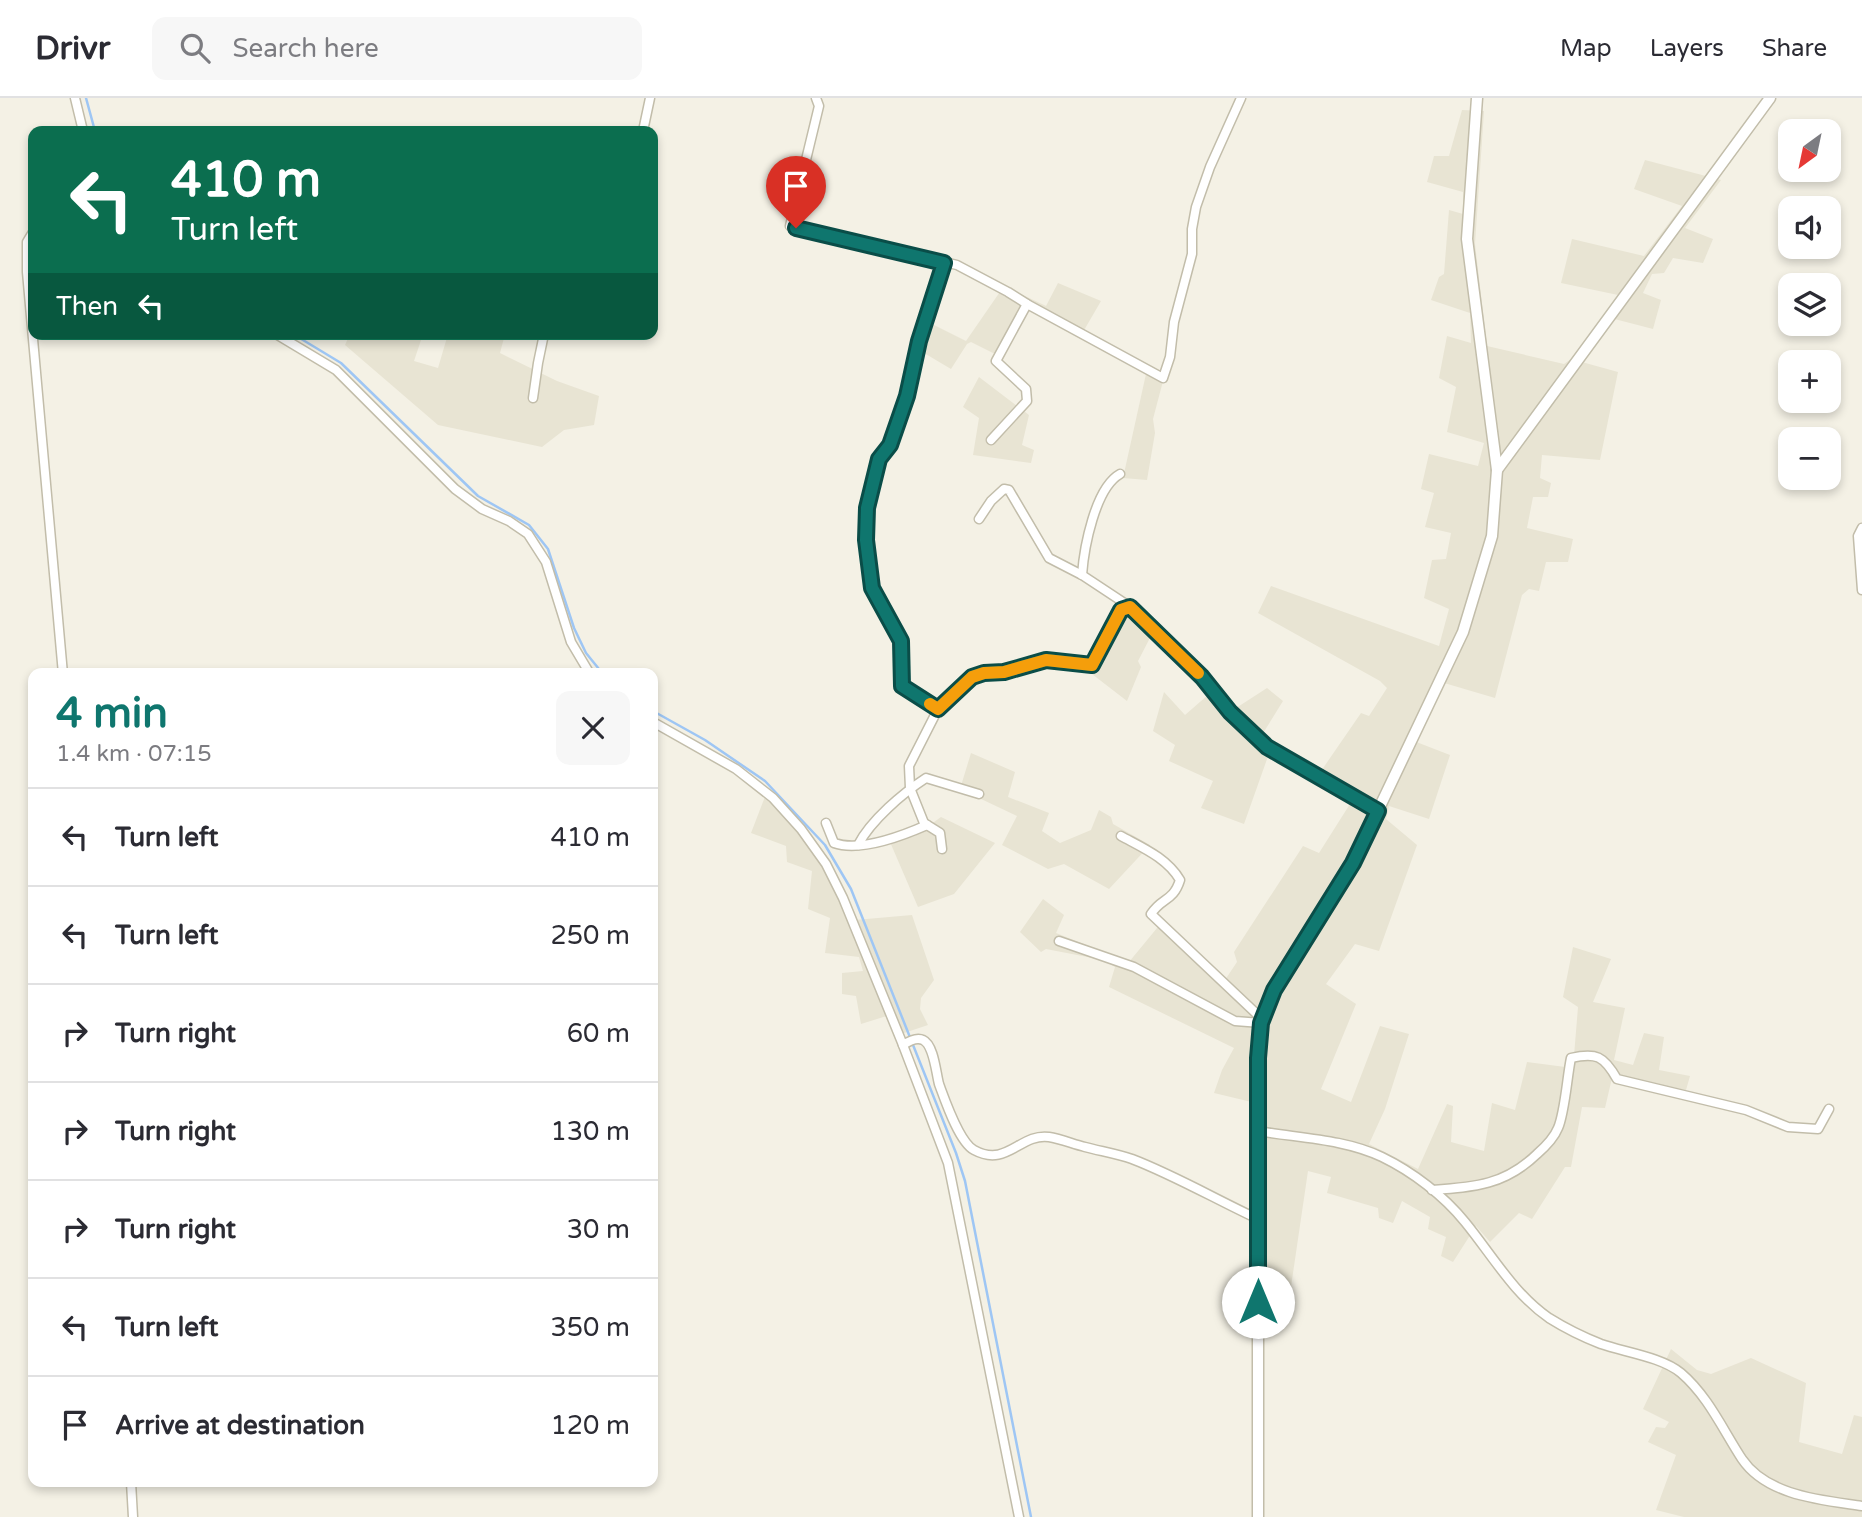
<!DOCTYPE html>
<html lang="en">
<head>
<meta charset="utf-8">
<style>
  body { margin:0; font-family:"Varela Round",sans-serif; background:#f7f7f7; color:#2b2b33; height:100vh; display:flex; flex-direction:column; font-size:26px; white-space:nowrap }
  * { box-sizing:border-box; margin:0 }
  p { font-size:23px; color:#7c7c81 }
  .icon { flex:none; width:38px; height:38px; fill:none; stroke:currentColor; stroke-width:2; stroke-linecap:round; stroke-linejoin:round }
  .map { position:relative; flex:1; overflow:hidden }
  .details { position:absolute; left:28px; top:570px; width:630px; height:819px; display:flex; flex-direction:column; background:#fff; border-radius:14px; box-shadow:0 4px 10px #0003 }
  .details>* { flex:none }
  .hud { position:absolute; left:28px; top:28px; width:630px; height:214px; border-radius:14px; box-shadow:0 4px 10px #0003; background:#0b6e4f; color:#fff; overflow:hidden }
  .needle { width:46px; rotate:213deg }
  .buttons { position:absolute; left:1778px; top:21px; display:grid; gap:14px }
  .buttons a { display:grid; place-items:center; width:63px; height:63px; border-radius:14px; background:#fff; box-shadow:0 4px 10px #0003; font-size:35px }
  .pin { position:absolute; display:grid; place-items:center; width:60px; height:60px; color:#fff; margin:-72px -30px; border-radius:50% 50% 50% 0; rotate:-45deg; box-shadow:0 0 7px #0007 }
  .pin .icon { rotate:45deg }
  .me { position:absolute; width:77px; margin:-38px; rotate:0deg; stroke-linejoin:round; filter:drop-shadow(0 0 5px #0008) }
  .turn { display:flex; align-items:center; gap:24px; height:147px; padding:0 28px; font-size:32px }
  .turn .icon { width:91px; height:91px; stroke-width:2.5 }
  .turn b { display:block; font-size:49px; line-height:60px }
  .then { display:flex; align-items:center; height:66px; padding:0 28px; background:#0003; gap:14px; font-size:26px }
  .round { display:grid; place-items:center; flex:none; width:74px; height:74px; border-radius:14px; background:#f7f7f7 }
  .head { display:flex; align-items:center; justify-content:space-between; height:119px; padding:0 28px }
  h1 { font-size:42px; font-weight:800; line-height:52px; color:#0f766e }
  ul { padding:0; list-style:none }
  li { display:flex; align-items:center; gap:21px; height:98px; padding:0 28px; border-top:2px solid #e1e1e2 }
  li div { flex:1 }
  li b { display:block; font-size:26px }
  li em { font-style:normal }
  header { display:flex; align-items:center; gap:42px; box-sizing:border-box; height:98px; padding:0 35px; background:#fff; border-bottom:2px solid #e1e1e2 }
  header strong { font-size:33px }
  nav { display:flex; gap:38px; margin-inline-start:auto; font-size:24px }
  .search { width:490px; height:63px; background:#f7f7f7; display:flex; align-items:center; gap:18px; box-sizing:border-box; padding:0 24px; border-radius:14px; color:#7c7c81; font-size:26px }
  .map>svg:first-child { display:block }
</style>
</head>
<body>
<header>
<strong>Drivr</strong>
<div class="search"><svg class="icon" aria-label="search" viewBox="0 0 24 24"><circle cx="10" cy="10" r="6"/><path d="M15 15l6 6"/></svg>Search here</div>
<nav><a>Map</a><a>Layers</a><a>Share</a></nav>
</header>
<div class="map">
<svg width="1862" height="1419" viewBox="0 0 1862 1419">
  <rect width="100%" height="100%" fill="#f4f1e5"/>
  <!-- residential -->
  <g fill="#e8e4d3">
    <polygon points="1462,12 1484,13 1475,146 1487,248 1564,266 1571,261 1618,274 1600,362 1542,357 1540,380 1551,385 1548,399 1533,399 1527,430 1573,441 1568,464 1546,464 1539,493 1529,491 1522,497 1495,600 1434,582 1406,640 1450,657 1429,721 1389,708 1386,721 1417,747 1379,853 1355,846 1326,886 1356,906 1321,991 1351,1004 1380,928 1409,936 1385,1011 1369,1046 1418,1071 1447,1006 1453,1008 1451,1044 1484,1053 1492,1005 1515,1012 1527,964 1573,970 1578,909 1563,899 1573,849 1611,861 1593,904 1625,910 1614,962 1633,967 1644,935 1664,939 1659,972 1690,978 1686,992 1620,978 1612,980 1605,1010 1582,1009 1571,1069 1565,1069 1532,1121 1519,1115 1490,1144 1476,1128 1453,1164 1441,1158 1446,1139 1428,1131 1430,1119 1402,1103 1393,1125 1379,1120 1378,1110 1327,1095 1331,1079 1308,1073 1287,1216 1266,1210 1264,1007 1214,995 1222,972 1234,950 1109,889 1115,869 1103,862 1046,851 1041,854 1020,834 1043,801 1064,817 1056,835 1129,864 1162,824 1225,882 1237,864 1234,854 1303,748 1319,755 1355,698 1319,676 1361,615 1369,618 1387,590 1380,583 1258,515 1271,488 1439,548 1449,511 1424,500 1432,462 1446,461 1451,435 1425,429 1434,395 1421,391 1429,356 1478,368 1484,345 1447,334 1456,289 1439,280 1447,238 1471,245 1470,215 1431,202 1439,179 1444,176 1449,112 1463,116 1463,94 1427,84 1434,58 1449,58"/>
    <polygon points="1645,62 1721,82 1685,130 1713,141 1703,165 1673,160 1664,175 1652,176 1643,195 1661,202 1653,231 1603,218 1618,197 1561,185 1572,141 1644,158 1682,108 1634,91"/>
    <polygon points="1058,185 1101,203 1083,234 1025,202 995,256 971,244 967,246 951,271 919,252 930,225 966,243 1004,188 1046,208"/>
    <polygon points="350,236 423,236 414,263 438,270 448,236 505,236 500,255 557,283 599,298 594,327 564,332 542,349 438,327 345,247"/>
    <polygon points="1146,276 1163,283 1153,321 1155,335 1147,382 1123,380"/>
    <polygon points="979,279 1029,317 1022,347 1034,352 1031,365 973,357 979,320 963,309"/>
    <polygon points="1130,515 1152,536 1138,563 1141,569 1127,603 1092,576 1123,516"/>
    <polygon points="1216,590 1233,612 1267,590 1283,603 1262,637 1272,647 1244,726 1201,710 1213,683 1169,663 1175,647 1153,633 1164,594 1185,617"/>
    <polygon points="971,655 1015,674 1008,699 1049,715 1042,733 1060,745 1091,732 1099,712 1111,719 1113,726 1150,747 1109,791 1064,766 1048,771 1002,747 1017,718 960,691"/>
    <polygon points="768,691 814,741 833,771 855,822 912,817 934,882 921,900 920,911 928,927 901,936 893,916 861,926 856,898 842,896 842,875 863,873 859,859 825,855 830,820 808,811 812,773 787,764 786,748 751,735"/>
    <polygon points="941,719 995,745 954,796 918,809 890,744 915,738"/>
    <polygon points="1671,1251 1697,1272 1711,1276 1751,1260 1806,1285 1799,1344 1842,1356 1854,1317 1862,1319 1862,1419 1684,1419 1656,1412 1676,1357 1648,1344 1656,1329 1665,1330 1669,1324 1643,1311"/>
  </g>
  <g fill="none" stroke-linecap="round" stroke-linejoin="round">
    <!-- stream -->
    <g stroke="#9ec6f4" stroke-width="2.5">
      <polyline points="86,0 95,33"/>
      <polyline points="293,236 341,265 478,398 529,427 548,451 574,530 586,555 603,576"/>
      <polyline points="653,613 705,642 765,683 825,747 851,791 956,1055 965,1083 1031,1419"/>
    </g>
    <!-- minor casing -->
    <g stroke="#c2bdaa" stroke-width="11">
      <g id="minor">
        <polyline points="75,0 83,33"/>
        <polyline points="816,0 819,8 790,128 957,167 1008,194 1027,206 1163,280 1170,259 1174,224 1192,156 1192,131 1196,109 1210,69 1241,0"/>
        <polyline points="643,33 650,0"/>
        <polyline points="33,134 27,144 27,174 63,576"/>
        <polyline points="276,236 336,272 455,391 482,411 509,423 528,436 546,464 571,544 590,576"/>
        <polyline points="533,300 538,265 544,236"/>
        <polyline points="991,342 1027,303 1026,291 996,263 1027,206"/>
        <polyline points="979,421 991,403 1004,391 1009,392 1049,460 1082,477 1138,514 1202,579 1230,614 1267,649 1378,713"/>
        <polyline points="1862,430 1858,438 1862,492"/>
        <path d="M1082,477C1084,450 1095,390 1120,376"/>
        <polyline points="938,611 902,588 901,543 871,490 866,442 867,410 879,361 890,347 907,298 919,243 944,165"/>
        <polyline points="653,624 736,671 773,700 801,731 826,766 843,800 903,947 948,1065 1019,1419"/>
        <path d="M826,725L834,745C859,754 902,738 927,727"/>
        <path d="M1121,738C1143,750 1167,760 1180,782C1173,804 1162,799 1151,816L1262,921"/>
        <path d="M858,747C871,722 903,695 926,680L979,696"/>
        <polyline points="942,751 940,735 924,725 910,690 909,668 938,611 972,579 984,575 1004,574 1046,562 1092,567 1121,512 1130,509"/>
        <polyline points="1059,843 1134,869 1235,923 1261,925"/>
        <path d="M903,947C909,943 917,939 923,942C934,947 936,975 939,986C945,1002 959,1044 974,1052C1007,1070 1020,1035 1049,1039C1061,1041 1073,1046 1085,1049C1100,1053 1117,1056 1132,1061C1174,1077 1217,1102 1258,1121"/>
        <path d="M1258,1033C1298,1040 1345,1041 1382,1059C1413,1074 1444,1098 1465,1124C1492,1157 1514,1196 1549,1220C1565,1230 1583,1239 1601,1246C1624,1254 1662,1259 1681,1275C1708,1298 1723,1332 1742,1361C1767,1398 1822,1402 1862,1408"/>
        <path d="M1432,1092C1475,1089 1505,1087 1537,1056C1545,1049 1554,1040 1558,1030C1565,1014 1567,979 1571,960C1596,954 1604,958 1617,981L1746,1012L1788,1029L1818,1031L1829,1011"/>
        <polyline points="131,1384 133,1419"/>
      </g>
    </g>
    <!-- tertiary casing -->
    <g stroke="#c2bdaa" stroke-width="13">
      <g id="tertiary">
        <polyline points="1497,372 1770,0"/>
        <polyline points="1258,1419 1258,960 1261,925 1274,892 1353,765 1463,534 1492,438 1497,372 1467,141 1477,0"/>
      </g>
    </g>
    <!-- minor -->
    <use href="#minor" stroke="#fff" stroke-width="8"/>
    <!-- tertiary -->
    <use href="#tertiary" stroke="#fff" stroke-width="10"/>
  </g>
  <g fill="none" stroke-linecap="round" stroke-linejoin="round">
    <!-- route casing -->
    <g stroke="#0a4d48" stroke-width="18">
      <polyline id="route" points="796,130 944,165 919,243 907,298 890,347 879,361 867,410 866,442 872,490 901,543 902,588 938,611 972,579 984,575 1004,574 1046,562 1092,567 1121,512 1130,509 1202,579 1230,614 1267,649 1378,713 1353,765 1274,892 1261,925 1258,960 1258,1204"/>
    </g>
    <!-- route -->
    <use href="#route" stroke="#0f766e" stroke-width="12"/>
    <!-- slow -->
    <polyline stroke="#f59e0b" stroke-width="12" points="930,606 938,611 972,579 984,575 1004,574 1046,562 1092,567 1121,512 1130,509 1198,575"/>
  </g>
</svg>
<div class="buttons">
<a><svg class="needle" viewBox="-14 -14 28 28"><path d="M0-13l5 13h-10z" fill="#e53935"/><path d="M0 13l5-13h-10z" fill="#7c7c81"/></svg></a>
<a><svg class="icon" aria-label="sound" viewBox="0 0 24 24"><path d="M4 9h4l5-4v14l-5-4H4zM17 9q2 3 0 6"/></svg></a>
<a><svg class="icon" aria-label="layers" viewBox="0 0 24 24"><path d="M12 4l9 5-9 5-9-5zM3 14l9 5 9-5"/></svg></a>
<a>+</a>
<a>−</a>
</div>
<div class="pin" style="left:796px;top:130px;background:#d93025"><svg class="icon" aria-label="arrive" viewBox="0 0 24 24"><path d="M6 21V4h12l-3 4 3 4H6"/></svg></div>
<svg class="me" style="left:1258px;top:1204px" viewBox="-20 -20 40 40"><circle r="19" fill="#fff"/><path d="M0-13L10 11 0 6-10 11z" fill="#0f766e"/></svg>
<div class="hud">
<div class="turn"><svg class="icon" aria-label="left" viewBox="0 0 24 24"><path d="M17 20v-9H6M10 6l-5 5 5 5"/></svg><div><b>410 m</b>Turn left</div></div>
<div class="then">Then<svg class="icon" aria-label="left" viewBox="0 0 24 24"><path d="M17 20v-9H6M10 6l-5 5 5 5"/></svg></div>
</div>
<section class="details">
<div class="head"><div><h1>4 min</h1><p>1.4 km · 07:15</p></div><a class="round"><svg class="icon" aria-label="close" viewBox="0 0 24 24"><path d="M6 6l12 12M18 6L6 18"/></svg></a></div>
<ul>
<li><svg class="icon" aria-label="left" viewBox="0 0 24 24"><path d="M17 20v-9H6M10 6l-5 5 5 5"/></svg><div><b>Turn left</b></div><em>410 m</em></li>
<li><svg class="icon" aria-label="left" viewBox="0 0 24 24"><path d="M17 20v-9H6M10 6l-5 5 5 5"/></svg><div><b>Turn left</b></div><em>250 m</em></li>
<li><svg class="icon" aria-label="right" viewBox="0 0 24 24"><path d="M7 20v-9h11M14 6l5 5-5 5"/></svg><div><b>Turn right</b></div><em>60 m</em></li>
<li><svg class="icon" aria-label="right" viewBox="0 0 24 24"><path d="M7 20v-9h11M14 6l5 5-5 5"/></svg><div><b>Turn right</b></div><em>130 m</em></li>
<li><svg class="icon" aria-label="right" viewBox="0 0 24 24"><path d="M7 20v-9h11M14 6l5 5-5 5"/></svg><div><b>Turn right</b></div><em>30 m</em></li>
<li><svg class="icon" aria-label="left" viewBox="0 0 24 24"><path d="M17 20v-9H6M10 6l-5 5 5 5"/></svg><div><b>Turn left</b></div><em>350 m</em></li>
<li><svg class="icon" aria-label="arrive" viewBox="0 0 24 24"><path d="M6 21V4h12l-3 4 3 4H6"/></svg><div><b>Arrive at destination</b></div><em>120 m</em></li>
</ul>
</section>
</div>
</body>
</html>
